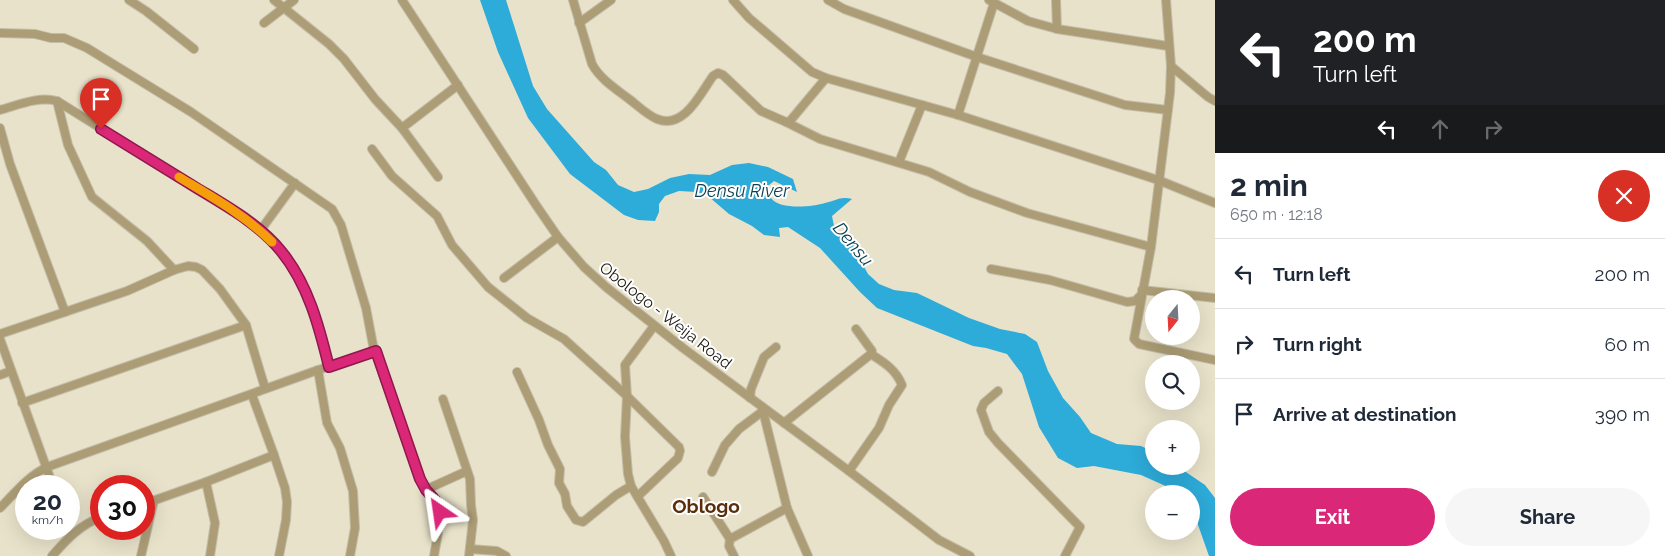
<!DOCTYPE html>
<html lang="en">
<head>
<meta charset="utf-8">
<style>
  body { margin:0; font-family:Raleway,sans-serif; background:#f6f6f7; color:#1f2937; height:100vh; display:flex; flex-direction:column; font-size:19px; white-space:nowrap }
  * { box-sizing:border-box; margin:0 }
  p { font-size:16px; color:#747a83 }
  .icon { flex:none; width:28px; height:28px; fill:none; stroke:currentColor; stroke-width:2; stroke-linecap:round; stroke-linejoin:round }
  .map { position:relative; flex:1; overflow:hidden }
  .side { display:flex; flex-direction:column; background:#fff; width:450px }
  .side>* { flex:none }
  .banner { background:#202124; color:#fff; overflow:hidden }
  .needle { width:32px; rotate:198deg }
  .tools { position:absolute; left:1145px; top:290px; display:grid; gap:10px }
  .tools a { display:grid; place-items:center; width:55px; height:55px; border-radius:50%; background:#fff; box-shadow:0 5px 20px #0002; font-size:25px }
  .speed { position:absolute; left:15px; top:475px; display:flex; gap:10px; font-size:25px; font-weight:700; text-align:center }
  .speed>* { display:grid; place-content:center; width:65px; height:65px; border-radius:50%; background:#fff; box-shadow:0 5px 20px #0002; line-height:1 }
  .speed small { font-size:12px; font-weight:400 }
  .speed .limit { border:8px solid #d22; background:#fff; color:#111 }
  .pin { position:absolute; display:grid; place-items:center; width:42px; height:42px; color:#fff; margin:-51px -21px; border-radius:50% 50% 50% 0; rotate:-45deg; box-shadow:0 0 5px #0007 }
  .pin .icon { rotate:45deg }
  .me { position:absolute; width:55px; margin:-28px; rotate:328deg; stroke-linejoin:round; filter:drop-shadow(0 0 4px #0008) }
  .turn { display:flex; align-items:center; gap:18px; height:105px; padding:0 15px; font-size:22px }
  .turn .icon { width:65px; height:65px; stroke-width:2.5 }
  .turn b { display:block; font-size:35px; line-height:42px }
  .lanes { display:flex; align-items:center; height:48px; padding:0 15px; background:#0003; justify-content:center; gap:25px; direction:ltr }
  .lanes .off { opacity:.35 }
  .round { display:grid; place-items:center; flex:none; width:52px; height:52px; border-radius:26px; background:#f6f6f7 }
  .summary { display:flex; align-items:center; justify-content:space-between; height:85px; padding:0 15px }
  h1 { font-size:30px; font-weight:700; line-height:38px }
  .action { display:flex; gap:10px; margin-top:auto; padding:10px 15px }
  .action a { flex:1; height:58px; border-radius:30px; background:#db2777; color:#fff; font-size:20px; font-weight:700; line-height:58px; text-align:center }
  .action a+a { background:#f6f6f7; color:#1f2937 }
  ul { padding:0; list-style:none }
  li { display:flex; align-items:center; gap:15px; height:70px; padding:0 15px; border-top:1px solid #e0e1e3 }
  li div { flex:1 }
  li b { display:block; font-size:19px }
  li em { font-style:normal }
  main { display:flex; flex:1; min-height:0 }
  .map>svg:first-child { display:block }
</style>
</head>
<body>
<main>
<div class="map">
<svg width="1215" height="556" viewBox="0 0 1215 556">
  <rect width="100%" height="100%" fill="#e8e2ca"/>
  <!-- water -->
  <path fill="#2dabd9" d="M480,0H506L533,86L547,109L594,162L606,170L618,185L634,192L648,189L670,178L689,174L710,175L732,165L749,163L768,167L793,179L797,192L774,181L768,186C769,189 769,195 771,198C779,210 812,207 825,203C836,201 839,196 852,199L832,216L835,231C843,237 852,237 857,243V254L868,274L879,284L894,290L917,293L969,318L1000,329L1025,334L1037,342L1048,371L1063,398L1080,417L1091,433L1117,444L1141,446L1154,452V466H1177L1205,485L1215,498V556H1209L1191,505V494H1178L1170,488L1141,475L1094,466L1077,468L1058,458L1039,427L1022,374L1007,354L986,348L973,346L877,308L860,292L820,248L788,227L779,228L780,237L764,235L752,226L729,214L708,196L697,192L679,191L665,196L659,204V212L655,221L638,220L624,215L570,174L528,118L498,52Z"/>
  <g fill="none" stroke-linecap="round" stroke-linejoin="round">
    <!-- minor casing -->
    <g stroke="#c3bda8" stroke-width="10">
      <g id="minor">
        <polyline points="129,0 146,11 194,49"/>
        <polyline points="274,0 329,44 344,59 375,99 402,128"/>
        <polyline points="402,0 536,205 558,237 584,267 606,287 683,348 849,471 939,540 970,556"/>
        <path d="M573,0L592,64C600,79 616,89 629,99C637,105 647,115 657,119C684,130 700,94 713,76L718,73L723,75L761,111L786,122L790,121L826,78"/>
        <polyline points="733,0 749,18 812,72 826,78 958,115 1158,180 1215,203"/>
        <polyline points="828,0 844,9 977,57 1125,105 1168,110"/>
        <polyline points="989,0 1028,21 1057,29 1168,46"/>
        <polyline points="1056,0 1057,29"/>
        <polyline points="1166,0 1171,66 1170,93 1151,247 1134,339 1139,344 1215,360"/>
        <polyline points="264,23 294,0"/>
        <polyline points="579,23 611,0"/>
        <polyline points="0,33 35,34 51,38 64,38 87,48 191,112 332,209 341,225 366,308 373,345 417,470 425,490 436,501 439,507 438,533 434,556"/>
        <polyline points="1171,66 1208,97 1215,101"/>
        <polyline points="57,101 68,145 92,197 147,241 174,270"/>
        <path d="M0,110C18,105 38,96 57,101L237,213C252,224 268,236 280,251C308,284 319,326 329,367"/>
        <polyline points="958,115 994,3"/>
        <polyline points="786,122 820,139 929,172 970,192 1027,213 1151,247"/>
        <polyline points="0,128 10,164 65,312"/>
        <polyline points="372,149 392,176 437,216 452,245 488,287 527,318 564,339 627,396 679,447 680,451 678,458 638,496"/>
        <polyline points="899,162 922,105"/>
        <polyline points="438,177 402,128 458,85"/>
        <polyline points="260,231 295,183"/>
        <polyline points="991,269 1050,280 1127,302 1135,301 1142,294"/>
        <polyline points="504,278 558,237"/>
        <polyline points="1142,290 1215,298"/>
        <polyline points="654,326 625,365 627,396 625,437 628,474 631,486 664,541 671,556"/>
        <polyline points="0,334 127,291 174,270 188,266 196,267 202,270 220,289 246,325 265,388"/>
        <polyline points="0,339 53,486"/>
        <polyline points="318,370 327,423 340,448 353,491 355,528 350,556"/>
        <polyline points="517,372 539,420 548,445 560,469 559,483 565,494 567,506 576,520 583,522 616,495 631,486"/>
        <polyline points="0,375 11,371"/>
        <polyline points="998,391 984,403 981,410 989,432 998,443 1080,527 1065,556"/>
        <polyline points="252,395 274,455 285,488 287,502 286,520 279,556"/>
        <polyline points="750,398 751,389 764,357 776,347"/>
        <polyline points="443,399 470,479 471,505 473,520 469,556"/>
        <polyline points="22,403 246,325"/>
        <polyline points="762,407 787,508 808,556"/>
        <polyline points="784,423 871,354 872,351 856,329"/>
        <path d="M849,471L879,428L889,405L902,385C896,370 885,363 871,354"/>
        <polyline points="712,472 725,445 739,429 763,411"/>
        <polyline points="206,482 215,523 210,556"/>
        <polyline points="425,490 467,471"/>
        <polyline points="703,497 730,539"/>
        <polyline points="144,504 206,482 274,455"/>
        <path d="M0,508C15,493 27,477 47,467L318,370L376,351"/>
        <polyline points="470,549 497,551 506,556"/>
        <path d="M52,556C67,539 80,525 101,517"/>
        <polyline points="141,556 154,500"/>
        <polyline points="734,556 729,546 730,539 787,508"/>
      </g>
    </g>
    <!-- minor -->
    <use href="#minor" stroke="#ac9d76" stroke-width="8"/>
  </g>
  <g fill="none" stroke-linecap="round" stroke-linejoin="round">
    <!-- route casing -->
    <g stroke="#8e194d" stroke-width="12">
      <path id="route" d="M101,129C132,148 164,168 195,187C226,206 258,223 281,251C308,284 319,326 329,367L376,351L420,479L426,490L436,501L440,512"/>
    </g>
    <!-- route -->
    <use href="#route" stroke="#db2777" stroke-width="9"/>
    <!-- slow -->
    <path stroke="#f59e0b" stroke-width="9" d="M179,177C212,197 245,215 272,242"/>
  </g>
  <g text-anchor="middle" stroke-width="4" stroke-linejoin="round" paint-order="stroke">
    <!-- street labels -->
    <g font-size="16" fill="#1a170f" stroke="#fff">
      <text transform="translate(666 315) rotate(38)" y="6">Obologo - Weija Road</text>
    </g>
    <!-- water labels -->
    <g font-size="18" font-style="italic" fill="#0d4154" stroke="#fff">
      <text x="742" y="197">Densu River</text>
      <text transform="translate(853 244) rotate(50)" y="6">Densu</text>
    </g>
    <!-- quarter labels -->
    <g font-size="19" font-weight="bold" fill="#5a2d0b" stroke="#fff">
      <text x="706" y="513">Oblogo</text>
    </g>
  </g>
</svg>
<div class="tools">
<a><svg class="needle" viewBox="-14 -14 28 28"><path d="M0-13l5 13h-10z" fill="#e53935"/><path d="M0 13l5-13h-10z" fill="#747a83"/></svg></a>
<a><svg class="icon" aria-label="search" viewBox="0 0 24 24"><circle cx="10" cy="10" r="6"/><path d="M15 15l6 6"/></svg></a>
<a>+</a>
<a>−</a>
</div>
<div class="speed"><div>20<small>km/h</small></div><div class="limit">30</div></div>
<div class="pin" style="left:101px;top:129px;background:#d93025"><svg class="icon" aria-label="arrive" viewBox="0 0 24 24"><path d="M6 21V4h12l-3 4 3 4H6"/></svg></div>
<svg class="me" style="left:440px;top:512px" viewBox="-20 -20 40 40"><path d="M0-17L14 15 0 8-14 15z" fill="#db2777" stroke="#fff" stroke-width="4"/></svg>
</div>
<section class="side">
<div class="banner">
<div class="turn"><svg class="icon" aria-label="left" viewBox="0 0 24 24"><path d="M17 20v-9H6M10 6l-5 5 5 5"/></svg><div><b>200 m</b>Turn left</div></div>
<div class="lanes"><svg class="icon" aria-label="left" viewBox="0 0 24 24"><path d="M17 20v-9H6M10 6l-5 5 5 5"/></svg><svg class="icon off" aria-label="ahead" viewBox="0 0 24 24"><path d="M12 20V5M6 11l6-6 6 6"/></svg><svg class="icon off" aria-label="right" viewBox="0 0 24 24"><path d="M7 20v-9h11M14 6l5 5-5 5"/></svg></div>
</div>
<div class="summary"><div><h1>2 min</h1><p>650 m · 12:18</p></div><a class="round" style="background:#d93025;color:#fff"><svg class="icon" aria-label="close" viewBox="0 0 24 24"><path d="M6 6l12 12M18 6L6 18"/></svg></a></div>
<ul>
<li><svg class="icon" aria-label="left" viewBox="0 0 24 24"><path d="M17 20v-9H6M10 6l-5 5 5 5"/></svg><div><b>Turn left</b></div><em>200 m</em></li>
<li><svg class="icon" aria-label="right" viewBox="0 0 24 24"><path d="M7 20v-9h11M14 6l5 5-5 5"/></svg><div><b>Turn right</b></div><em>60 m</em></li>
<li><svg class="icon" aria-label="arrive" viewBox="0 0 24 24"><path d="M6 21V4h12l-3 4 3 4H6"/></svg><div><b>Arrive at destination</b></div><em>390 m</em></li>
</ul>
<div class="action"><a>Exit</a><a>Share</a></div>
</section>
</main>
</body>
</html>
